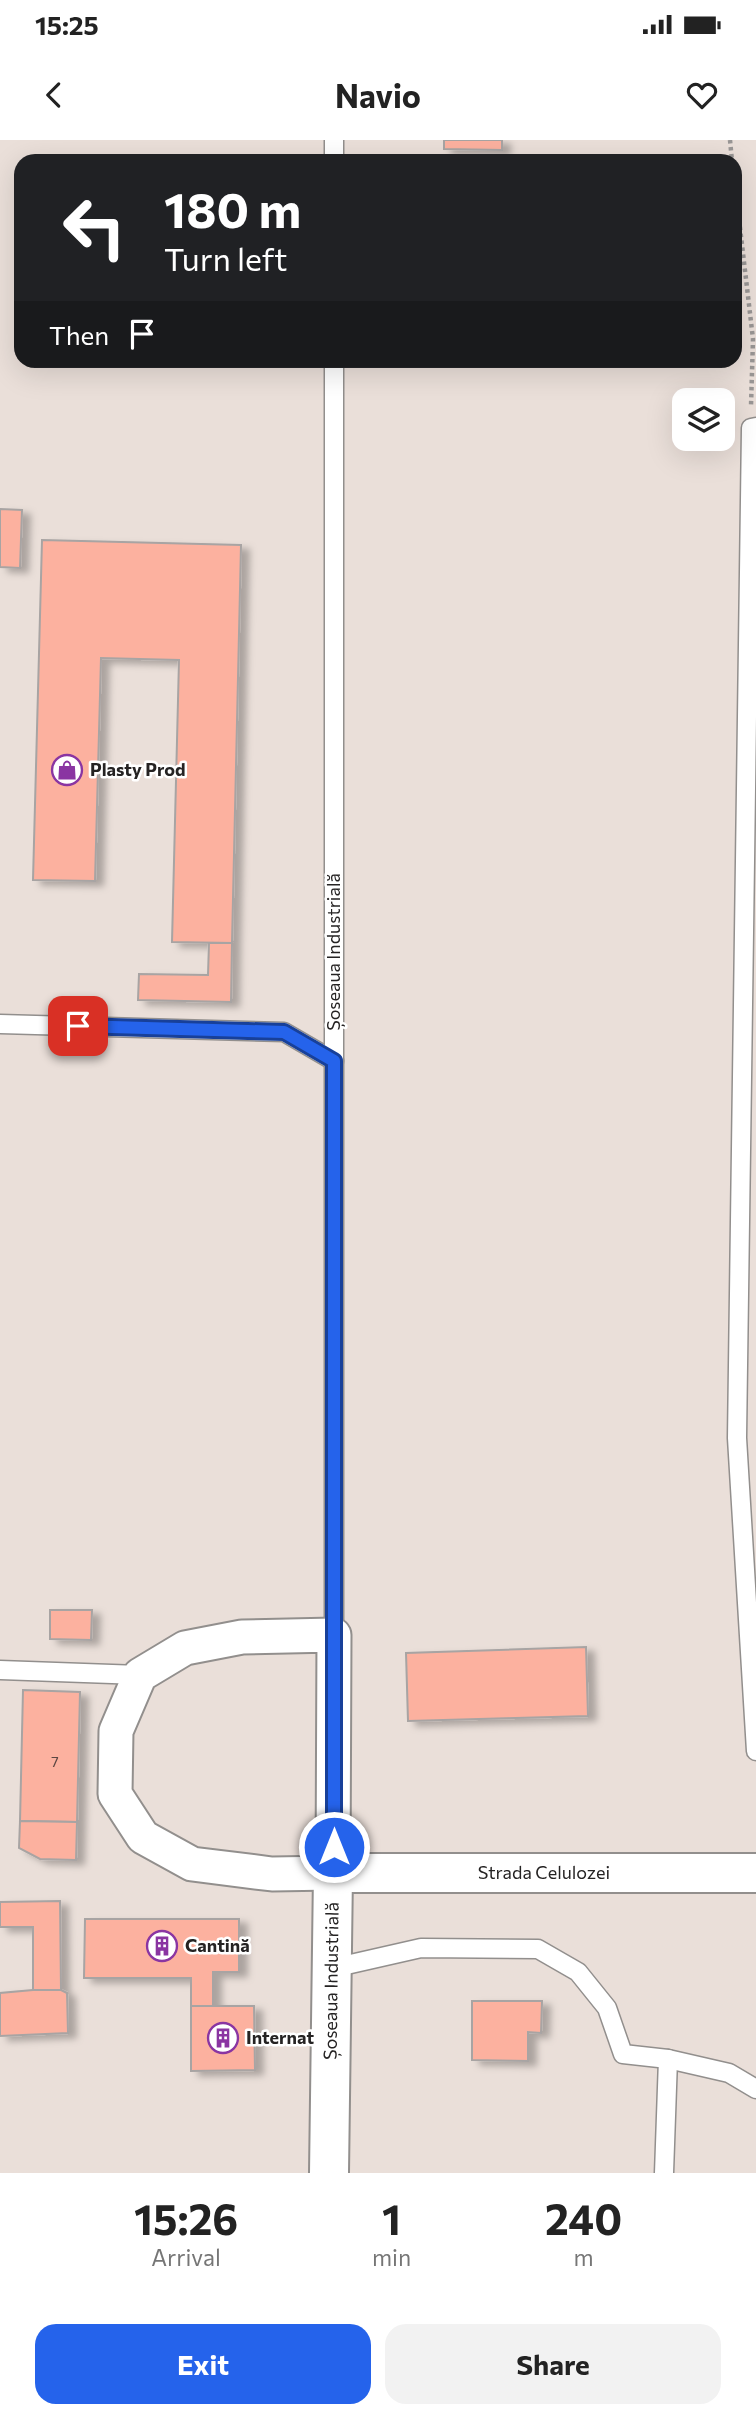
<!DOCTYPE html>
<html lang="en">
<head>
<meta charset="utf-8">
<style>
  body { margin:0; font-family:Commissioner,sans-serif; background:#f2f2f2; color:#222; height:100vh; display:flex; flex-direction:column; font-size:26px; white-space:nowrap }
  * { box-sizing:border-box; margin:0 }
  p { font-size:23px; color:#767676 }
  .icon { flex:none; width:38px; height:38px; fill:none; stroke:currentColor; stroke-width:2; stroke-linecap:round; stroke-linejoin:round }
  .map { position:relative; height:2033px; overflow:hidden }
  .details { display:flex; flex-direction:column; background:#fff; flex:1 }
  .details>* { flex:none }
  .banner { position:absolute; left:14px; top:14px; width:728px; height:214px; border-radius:21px; box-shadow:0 7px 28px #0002; background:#202124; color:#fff; overflow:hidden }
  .controls { position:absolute; left:672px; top:248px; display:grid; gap:14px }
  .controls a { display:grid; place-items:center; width:63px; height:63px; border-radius:14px; background:#fff; box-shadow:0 7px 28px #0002; font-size:35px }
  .pin { position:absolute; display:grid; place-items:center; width:60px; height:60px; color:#fff; margin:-30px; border-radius:14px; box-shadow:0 4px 10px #0006 }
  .me { position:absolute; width:77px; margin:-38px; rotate:0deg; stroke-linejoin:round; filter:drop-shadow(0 0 5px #0008) }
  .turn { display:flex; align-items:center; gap:24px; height:147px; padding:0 35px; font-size:32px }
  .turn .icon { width:91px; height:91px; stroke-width:2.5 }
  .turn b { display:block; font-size:49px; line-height:60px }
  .then { display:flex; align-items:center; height:66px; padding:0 35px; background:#0003; gap:14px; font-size:26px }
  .eta { display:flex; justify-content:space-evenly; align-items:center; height:119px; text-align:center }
  .eta b { font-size:42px; font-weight:700; line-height:49px }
  .cta { display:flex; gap:14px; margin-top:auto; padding:14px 35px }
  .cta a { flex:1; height:80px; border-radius:21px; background:#2563eb; color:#fff; font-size:28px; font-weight:700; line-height:80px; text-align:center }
  .cta a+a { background:#f2f2f2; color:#222 }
  .status { display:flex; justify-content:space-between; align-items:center; height:49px; padding:0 35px; background:#fff; direction:ltr }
  .status svg { height:19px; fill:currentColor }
  header { display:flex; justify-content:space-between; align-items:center; height:91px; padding:0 35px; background:#fff; font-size:32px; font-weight:700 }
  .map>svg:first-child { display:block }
</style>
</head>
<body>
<div class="status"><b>15:25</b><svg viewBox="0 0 49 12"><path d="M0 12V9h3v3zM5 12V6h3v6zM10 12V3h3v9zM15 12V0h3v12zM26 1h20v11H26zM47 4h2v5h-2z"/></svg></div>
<header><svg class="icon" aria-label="back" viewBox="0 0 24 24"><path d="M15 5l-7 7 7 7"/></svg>Navio<svg class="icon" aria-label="heart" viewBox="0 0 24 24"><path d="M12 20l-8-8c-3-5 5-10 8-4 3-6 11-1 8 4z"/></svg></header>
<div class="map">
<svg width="756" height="2033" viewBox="0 0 756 2033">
  <defs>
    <filter id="shadow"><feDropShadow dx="8" dy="4.5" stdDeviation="3.5" flood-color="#0004"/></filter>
  </defs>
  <rect width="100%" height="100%" fill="#f2eeec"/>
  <!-- built -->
  <path fill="#eadfd9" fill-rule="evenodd" d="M0,0H756V2033H0ZM21,21H735V220H21ZM684,261H723V299H684Z"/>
  <!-- building -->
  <g fill="#fcb19f" stroke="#a8a4a3" stroke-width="2" filter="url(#shadow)">
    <polygon points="444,0 502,0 502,10 444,9"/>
    <polygon points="0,369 22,370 20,428 0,427"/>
    <polygon points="42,400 241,405 232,803 172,802 179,520 101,518 95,741 33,740"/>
    <polygon points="209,803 232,803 231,862 138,860 139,834 208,835"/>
    <polygon points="50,1470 92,1470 91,1500 50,1499"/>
    <polygon points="586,1507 588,1576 408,1581 406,1513"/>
    <polygon points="23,1550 80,1552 77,1682 20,1681"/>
    <polygon points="20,1681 77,1682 76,1720 40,1719 19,1708"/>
    <polygon points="60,1761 61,1850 33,1850 33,1787 0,1787 0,1762"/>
    <polygon points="85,1779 239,1779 239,1832 213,1832 213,1866 191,1866 191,1838 84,1838"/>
    <polygon points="33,1850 61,1850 67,1853 68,1893 0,1896 0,1853"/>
    <polygon points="472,1861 542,1861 541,1893 528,1892 528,1921 472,1920"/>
    <polygon points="191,1866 254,1866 255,1930 191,1931"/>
  </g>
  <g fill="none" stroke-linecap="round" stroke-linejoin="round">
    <!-- lane casing -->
    <g stroke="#928f8d" stroke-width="21">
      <g id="lane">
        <polyline points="334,21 334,0"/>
        <polyline points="334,220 334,1495"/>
        <polyline points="756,287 751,288 737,1298 756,1611"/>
        <polyline points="0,884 284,892 334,921"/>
        <polyline points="0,1530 140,1535"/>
        <polyline points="333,1828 421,1808 538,1809 578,1832 607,1868 623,1914 668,1919 729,1933 756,1949"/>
        <polyline points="664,2033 668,1919"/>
      </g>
    </g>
    <!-- street casing -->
    <g stroke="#928f8d" stroke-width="37">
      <polygon id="street" points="334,1495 333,1733 272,1734 192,1724 143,1697 115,1654 116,1591 140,1535 185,1508 242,1497"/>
    </g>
    <!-- secondary casing -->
    <g stroke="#928f8d" stroke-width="42">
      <g id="secondary">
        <path id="s1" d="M329,2033L333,1733H756"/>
      </g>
    </g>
    <!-- path -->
    <g stroke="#999695" stroke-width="4.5" stroke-dasharray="3.5 3.5" stroke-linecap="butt">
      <polyline points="730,0 732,21"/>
      <polyline points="735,45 753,199 751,266"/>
    </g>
    <!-- lane -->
    <use href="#lane" stroke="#fff" stroke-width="18"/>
    <!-- street -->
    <use href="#street" stroke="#fff" stroke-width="33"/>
    <!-- secondary -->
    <use href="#secondary" stroke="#fff" stroke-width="38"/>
  </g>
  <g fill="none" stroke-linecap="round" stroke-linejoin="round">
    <!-- route casing -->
    <g stroke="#184099" stroke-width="18">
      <polyline id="route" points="78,886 284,892 334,921 334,1707"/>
    </g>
    <!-- route -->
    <use href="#route" stroke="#2563eb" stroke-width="12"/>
  </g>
  <!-- icons -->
  <defs>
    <g id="shop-ring" transform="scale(1.575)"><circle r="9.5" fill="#fff" stroke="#8a35a2" stroke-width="1.5"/><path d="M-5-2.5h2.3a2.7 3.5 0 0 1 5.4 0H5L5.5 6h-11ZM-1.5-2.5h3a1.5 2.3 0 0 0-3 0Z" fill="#8a35a2"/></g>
    <g id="building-ring" transform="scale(1.575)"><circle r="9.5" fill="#fff" stroke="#8a35a2" stroke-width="1.5"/><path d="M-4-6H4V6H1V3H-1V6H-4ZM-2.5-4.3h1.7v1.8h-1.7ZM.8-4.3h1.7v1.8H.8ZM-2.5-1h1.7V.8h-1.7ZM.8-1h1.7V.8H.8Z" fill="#8a35a2"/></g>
  </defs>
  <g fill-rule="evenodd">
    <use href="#shop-ring" x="67" y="630"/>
    <use href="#building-ring" x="162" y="1806"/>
    <use href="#building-ring" x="223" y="1898"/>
  </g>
  <g text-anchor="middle" stroke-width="5" stroke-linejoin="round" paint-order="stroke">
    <!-- number labels -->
    <g font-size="14" fill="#5b4642">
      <text x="55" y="1627">7</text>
    </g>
    <!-- poi labels -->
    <g font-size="18" font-weight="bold" fill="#252323" stroke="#fff" text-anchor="start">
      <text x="90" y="636">Plasty Prod</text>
      <text x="185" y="1812">Cantină</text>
      <text x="246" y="1904">Internat</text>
    </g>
    <!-- street labels -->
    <g font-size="18" fill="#252323" stroke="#fff">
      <text transform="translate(334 812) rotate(-90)" y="6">Șoseaua Industrială</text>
      <text dy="6" stroke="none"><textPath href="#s1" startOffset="511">Strada Celulozei</textPath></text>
      <text dy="6" stroke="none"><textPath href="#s1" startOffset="192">Șoseaua Industrială</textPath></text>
    </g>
  </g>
</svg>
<div class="controls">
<a><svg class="icon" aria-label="layers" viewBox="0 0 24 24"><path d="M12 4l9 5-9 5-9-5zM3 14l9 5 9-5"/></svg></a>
</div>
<div class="pin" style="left:78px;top:886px;background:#d93025"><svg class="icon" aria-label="arrive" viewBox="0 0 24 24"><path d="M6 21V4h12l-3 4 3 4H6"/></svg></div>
<svg class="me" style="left:334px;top:1707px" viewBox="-20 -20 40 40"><circle r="17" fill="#2563eb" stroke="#fff" stroke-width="3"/><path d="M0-11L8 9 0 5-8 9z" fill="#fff"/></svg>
<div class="banner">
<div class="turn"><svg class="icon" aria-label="left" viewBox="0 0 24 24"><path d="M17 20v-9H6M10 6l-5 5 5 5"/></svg><div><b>180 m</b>Turn left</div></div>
<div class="then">Then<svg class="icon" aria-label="arrive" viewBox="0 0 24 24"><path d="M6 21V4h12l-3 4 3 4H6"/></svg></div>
</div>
</div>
<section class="details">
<div class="eta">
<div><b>15:26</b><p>Arrival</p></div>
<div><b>1</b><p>min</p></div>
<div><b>240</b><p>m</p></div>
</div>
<div class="cta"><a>Exit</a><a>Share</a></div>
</section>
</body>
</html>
